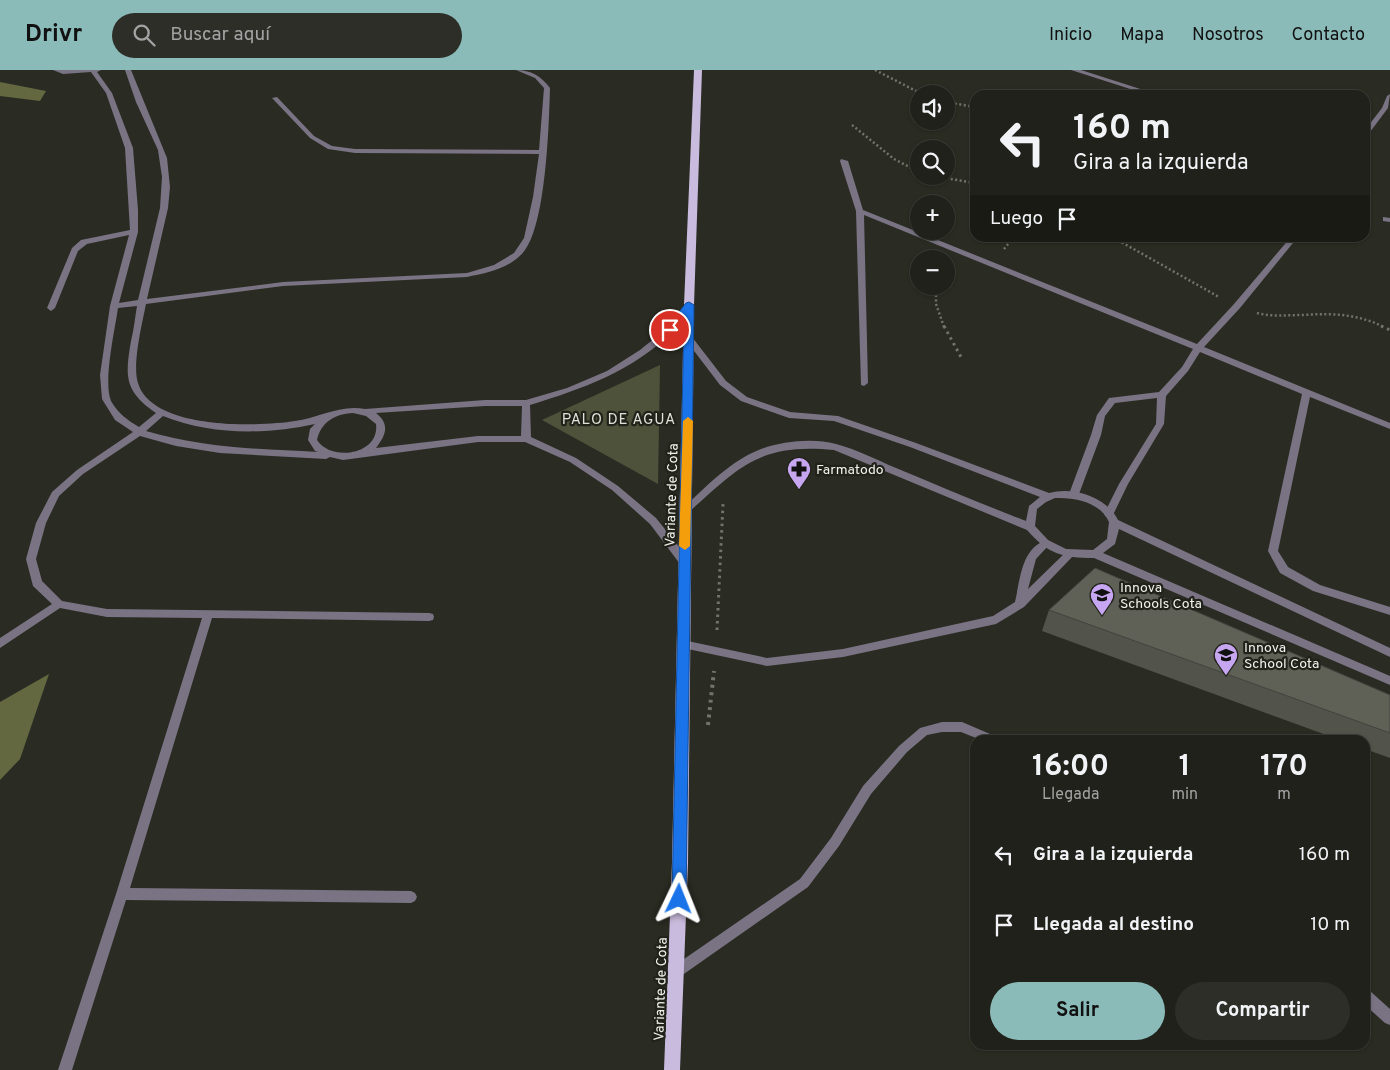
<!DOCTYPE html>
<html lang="es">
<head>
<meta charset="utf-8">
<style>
  body { margin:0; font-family:Overpass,sans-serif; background:#2d2e27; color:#f1f3f6; height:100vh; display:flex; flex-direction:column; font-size:19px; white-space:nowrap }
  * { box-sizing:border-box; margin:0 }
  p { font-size:16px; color:#a2a3a2 }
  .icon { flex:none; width:28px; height:28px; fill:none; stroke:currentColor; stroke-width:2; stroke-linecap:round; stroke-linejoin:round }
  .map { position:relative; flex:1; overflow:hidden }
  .details { position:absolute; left:970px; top:665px; width:400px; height:315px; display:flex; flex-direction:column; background:#20211a; border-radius:15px; box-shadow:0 1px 4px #0004,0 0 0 1px #3d3e39 }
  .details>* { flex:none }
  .guide { position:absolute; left:970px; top:20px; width:400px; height:152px; border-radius:15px; box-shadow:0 1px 4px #0004,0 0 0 1px #3d3e39; background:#20211a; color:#f1f3f6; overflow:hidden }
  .buttons { position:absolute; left:910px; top:15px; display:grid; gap:10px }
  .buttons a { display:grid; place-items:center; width:45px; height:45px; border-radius:50%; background:#20211a; box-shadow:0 1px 4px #0004,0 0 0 1px #3d3e39; font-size:25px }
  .pin { position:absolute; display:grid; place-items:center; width:42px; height:42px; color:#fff; margin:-21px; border:2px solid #fff; border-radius:50%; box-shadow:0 1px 5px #0007 }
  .me { position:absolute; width:55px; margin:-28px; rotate:2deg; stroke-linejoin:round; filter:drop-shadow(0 0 4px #0008) }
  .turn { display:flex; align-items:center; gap:18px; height:105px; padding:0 20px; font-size:22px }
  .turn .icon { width:65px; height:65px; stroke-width:2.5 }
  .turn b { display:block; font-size:35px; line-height:42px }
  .then { display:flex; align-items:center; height:48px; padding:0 20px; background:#0003; gap:10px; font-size:19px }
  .eta { display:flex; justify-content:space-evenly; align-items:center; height:85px; text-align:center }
  .eta b { font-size:30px; font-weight:700; line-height:35px }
  .action { display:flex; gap:10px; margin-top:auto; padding:10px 20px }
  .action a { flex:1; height:58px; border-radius:30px; background:#8bbbb9; color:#111; font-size:20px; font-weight:700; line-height:58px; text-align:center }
  .action a+a { background:#2d2e27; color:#f1f3f6 }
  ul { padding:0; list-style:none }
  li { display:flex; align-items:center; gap:15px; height:70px; padding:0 20px }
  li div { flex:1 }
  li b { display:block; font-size:19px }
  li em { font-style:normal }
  header { display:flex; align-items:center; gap:30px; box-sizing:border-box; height:70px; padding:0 25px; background:#8bbbb9; color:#111 }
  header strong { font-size:24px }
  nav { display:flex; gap:28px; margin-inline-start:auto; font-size:18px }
  .search { width:350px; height:45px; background:#2d2e27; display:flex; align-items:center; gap:12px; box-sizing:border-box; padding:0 18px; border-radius:28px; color:#a2a3a2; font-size:19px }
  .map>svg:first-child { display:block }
</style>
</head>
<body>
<header>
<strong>Drivr</strong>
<div class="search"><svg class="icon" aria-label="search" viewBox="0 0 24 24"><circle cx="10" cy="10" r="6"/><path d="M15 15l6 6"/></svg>Buscar aquí</div>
<nav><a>Inicio</a><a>Mapa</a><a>Nosotros</a><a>Contacto</a></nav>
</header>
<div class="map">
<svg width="1390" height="1000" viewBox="0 0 1390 1000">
  <rect width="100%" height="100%" fill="#2a2c23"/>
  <!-- green -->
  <polygon fill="#4e523a" points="660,295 658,414 542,350"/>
  <!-- water -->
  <g fill="#636841">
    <polygon points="0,12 46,21 40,31 0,26"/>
    <polygon points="49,604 20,689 0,710 0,632"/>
  </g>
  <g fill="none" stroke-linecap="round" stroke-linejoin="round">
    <!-- path-far2 -->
    <g stroke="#72736b" stroke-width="2.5" stroke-dasharray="2 2.5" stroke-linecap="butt">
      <polyline points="875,0 922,24"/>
      <polyline points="946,32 975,37"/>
      <polyline points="852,55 894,89 919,102"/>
      <polyline points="933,106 975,113"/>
      <polyline points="1114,168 1219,227"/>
      <polyline points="1004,179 1013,168"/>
      <polyline points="946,205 952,197"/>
      <polyline points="936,216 936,234 944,257"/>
      <path d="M1257,243C1272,247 1288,245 1304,245C1332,243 1358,244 1384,257"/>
    </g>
    <!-- path-far1 -->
    <g stroke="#72736b" stroke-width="3" stroke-dasharray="2.5 4" stroke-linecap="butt">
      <polyline points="944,256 961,287"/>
      <polyline points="1381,256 1390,260"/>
      <polyline points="717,560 723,434"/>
    </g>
    <!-- path -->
    <polyline stroke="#72736b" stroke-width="4" stroke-dasharray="3 4.5" stroke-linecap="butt" points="708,655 714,601"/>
    <!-- service -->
    <g fill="#797383" fill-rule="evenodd">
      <path d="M53,0H101L97,2L112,23L133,78L138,140V162L119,233L138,230L160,138L162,107L158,80L136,32L125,0H131L167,88L170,117L168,138L147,229L283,212L467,203L494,195L514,183L524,168L533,127L539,84L355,83L328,79L310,68L272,28L277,27L314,66L332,76L355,79L539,80L544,18L535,8L516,0C531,0 541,6 550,18C549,55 546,152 525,180C512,198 487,203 467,207L283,216L146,234C142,254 132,295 138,313C152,360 257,357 295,351C318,348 341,334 365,339L485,330H526L567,318L607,301L640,280L667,258L686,233L689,232L693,235C687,244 680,255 672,262C633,301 582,319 530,335L531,367L576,388L618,416L656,448L688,488L689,491L684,495L680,494L650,454L612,420L570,392L525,372H478L343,390L330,387L326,389L220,383L176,376L140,366L83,404L59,426L46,453L36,489L42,511L62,531L107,539L429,543L433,544L434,547L433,550L429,551L212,548L130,818L411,821L415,823L417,827L415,831L411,833L126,830L72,1000H58L116,824L202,548L107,547L60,538L0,578V568L52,534L33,516L26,489L36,453L52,422L77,400L133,362L115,350L102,329L100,305L110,236L129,165L87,174L78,181L55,238L51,241L47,238L72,178L81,170L130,160L125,78L106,23L91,2L63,4ZM137,236C135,247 134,259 131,271C125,306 124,321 156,343L139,357C127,350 118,343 111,331C103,312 115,259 118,238ZM485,336H522L521,366H478L376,378C385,366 391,355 376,343ZM353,343L366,346L376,354C380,385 331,392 317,370C321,352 335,344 353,343ZM163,346C211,365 265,365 315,354L310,359L308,370L315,381L318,382C258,379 204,378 146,361Z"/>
      <polygon points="1071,0 1081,0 1159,25 1149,25"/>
      <polygon points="1390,24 1388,38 1367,66 1365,67 1365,60 1382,38 1387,26"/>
      <polygon points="841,89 848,91 863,140 1197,274 1234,234 1290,168 1297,168 1240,238 1204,277 1390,353 1390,359 1310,327 1278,481 1288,497 1320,515 1390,537 1390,545 1313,521 1280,503 1268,481 1302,324 1200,282 1188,301 1166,326 1164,354 1128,414 1112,447 1106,447 1104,444 1119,414 1156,354 1157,328 1115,333 1105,346 1101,365 1079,424 1074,427 1069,424 1091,365 1097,345 1109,328 1159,322 1182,297 1193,279 864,145 868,313 864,316 861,315 856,141 840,91"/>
      <polygon points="1383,147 1390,148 1390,152 1383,151"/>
      <path d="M1044,471L1049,475L1036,489L1028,519L1066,482L1069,481L1074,485L1024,537L996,554L843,587L767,596L683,578L679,577L678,574L679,571L683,570L767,588L843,579L993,546L1015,532C1020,511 1021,480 1044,471Z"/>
    </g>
    <!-- minor -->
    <g fill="#797383" fill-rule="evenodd">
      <path d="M689,266L692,267L726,311L747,327L790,342L838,346L916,373L1049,423C1073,416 1107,427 1118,450L1390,578V587L1119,459L1115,474L1103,483L1390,606V615L1094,488C1062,488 1048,484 1027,460L834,380C760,373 740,396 689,442H683L681,440L683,438C707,416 730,391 761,379C784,371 813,368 836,374C856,379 877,390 896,398C939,416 982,434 1026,451L1029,436L1040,427L910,377L834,351L789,348L741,331L720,315L685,269ZM1055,428C1075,427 1100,432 1109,452L1107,469L1093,480L1066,479L1048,470L1035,456L1037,439L1046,432Z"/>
      <polygon points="942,652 962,652 997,667 999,670 981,670 961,662 942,662 927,665 907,682 871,724 839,776 808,817 681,906 676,908 671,906 670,902 671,898 800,809 831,768 863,716 899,676 920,658"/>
      <polygon points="1365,920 1370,921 1390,939 1390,955 1385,953 1365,935"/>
    </g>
    <!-- primary -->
    <polygon fill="#c9bbdd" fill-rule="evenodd" points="694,0 702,0 694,235 688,793 680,1000 664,1000 672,793 684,235"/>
  </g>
  <!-- wall -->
  <polygon fill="#52534b" points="1049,540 1390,625 1390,688 1365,679 1365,670 1340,670 1042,561"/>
  <!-- building -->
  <polygon fill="#5f6157" stroke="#42443d" points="1095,498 1390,625 1390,663 1049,540"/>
  <!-- route -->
  <polygon fill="#1a73e8" stroke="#114b97" points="689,232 694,235 686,829 684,834 679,836 674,834 672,829 684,248 673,262 667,262 665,260 686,233"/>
  <!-- slow -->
  <polygon fill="#f59e0b" points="688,347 693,351 690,476 685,480 679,476 683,351"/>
  <!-- icons -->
  <defs>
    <g id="pharmacy-pin" transform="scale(1.25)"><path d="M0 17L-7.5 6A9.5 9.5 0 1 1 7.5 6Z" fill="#c6a6f0" stroke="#21221a"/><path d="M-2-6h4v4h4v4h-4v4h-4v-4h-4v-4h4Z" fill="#111"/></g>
    <g id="school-pin" transform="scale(1.25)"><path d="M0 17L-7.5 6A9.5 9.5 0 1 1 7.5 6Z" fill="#c6a6f0" stroke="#21221a"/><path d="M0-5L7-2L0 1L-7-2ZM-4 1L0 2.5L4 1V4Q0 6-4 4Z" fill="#111"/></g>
  </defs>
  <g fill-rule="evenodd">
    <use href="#pharmacy-pin" x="799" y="399"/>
    <use href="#school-pin" x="1102" y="525"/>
    <use href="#school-pin" x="1226" y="585"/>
  </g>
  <g text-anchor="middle" stroke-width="4.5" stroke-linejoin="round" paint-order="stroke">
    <!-- poi labels -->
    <g font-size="14" fill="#f1f2ec" stroke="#21221a" text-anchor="start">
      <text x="816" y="404">Farmatodo</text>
      <text x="1120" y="522">Innova<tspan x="1120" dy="16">Schools Cota</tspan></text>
      <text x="1244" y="582">Innova<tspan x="1244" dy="16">School Cota</tspan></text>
    </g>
    <!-- street labels -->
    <g font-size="14" fill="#f1f2ec" stroke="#21221a">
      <text transform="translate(671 425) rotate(-88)" y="5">Variante de Cota</text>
      <text transform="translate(660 919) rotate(-88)" y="5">Variante de Cota</text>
    </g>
    <!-- neighbourhood labels -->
    <g font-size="15" letter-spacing="1" fill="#dfe1d6" stroke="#21221a">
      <text x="619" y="354">PALO DE AGUA</text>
    </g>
  </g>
</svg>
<div class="buttons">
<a><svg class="icon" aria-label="sound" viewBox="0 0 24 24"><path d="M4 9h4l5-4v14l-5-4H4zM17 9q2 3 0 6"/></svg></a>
<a><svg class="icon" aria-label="search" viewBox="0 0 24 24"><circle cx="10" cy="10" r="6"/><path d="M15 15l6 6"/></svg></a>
<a>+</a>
<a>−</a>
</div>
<div class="pin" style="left:670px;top:260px;background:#d93025"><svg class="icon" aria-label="arrive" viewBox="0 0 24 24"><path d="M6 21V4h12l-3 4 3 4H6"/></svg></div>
<svg class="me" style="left:679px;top:829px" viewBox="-20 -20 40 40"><path d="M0-17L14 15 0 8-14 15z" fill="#1a73e8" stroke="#fff" stroke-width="4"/></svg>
<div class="guide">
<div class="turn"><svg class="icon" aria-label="left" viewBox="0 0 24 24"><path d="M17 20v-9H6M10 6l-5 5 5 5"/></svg><div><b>160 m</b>Gira a la izquierda</div></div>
<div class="then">Luego<svg class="icon" aria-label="arrive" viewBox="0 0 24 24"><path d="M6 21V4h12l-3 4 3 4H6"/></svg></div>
</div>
<section class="details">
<div class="eta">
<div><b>16:00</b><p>Llegada</p></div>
<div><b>1</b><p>min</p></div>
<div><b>170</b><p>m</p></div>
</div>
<ul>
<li><svg class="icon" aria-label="left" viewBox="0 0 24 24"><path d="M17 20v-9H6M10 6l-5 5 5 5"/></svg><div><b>Gira a la izquierda</b></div><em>160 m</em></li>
<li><svg class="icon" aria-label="arrive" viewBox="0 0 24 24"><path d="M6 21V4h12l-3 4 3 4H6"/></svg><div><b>Llegada al destino</b></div><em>10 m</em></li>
</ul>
<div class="action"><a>Salir</a><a>Compartir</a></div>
</section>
</div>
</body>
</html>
